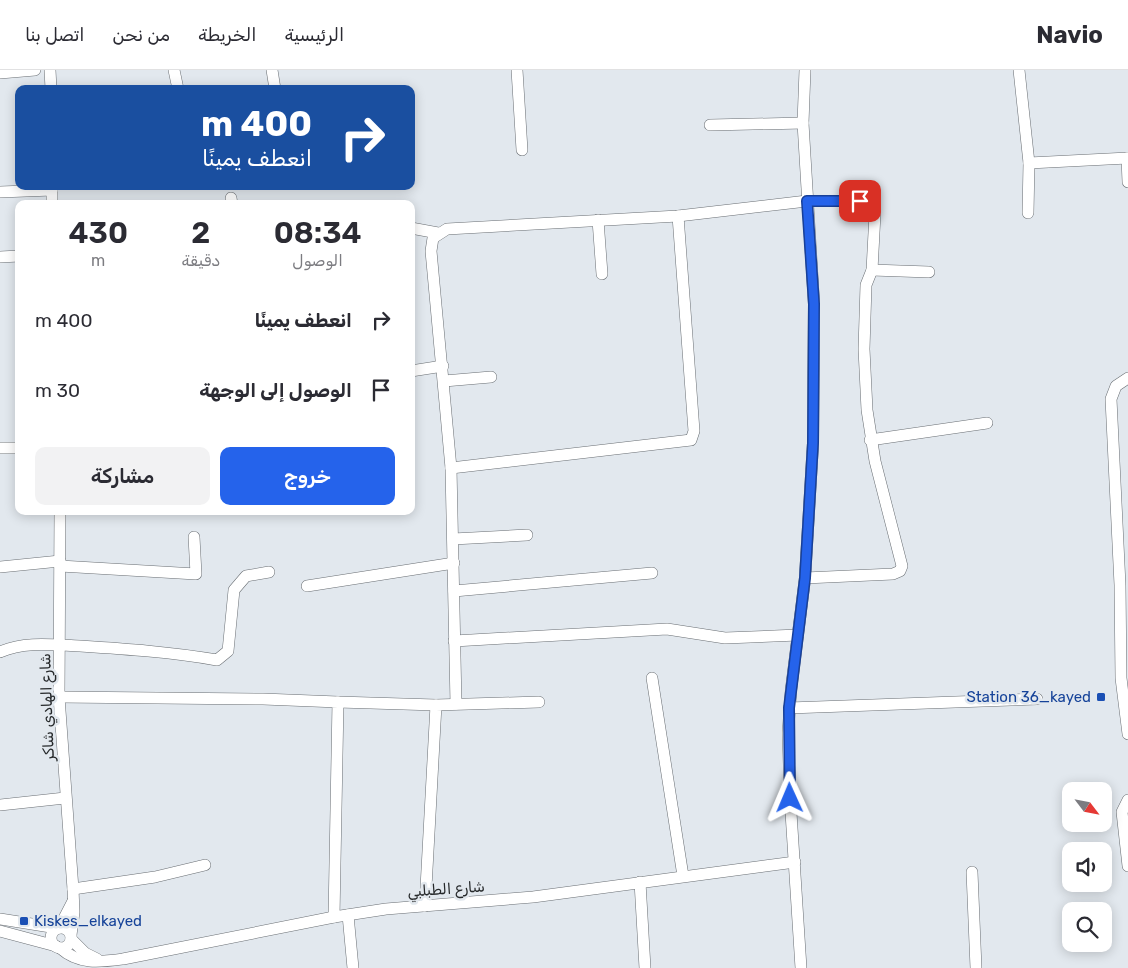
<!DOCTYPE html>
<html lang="ar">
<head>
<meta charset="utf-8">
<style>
  body { margin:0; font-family:Rubik,"Noto Naskh Arabic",sans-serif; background:#f2f2f3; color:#2b2b33; direction:rtl; height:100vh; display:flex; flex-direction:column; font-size:19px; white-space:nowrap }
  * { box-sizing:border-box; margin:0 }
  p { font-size:16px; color:#7c7c81 }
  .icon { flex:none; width:28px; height:28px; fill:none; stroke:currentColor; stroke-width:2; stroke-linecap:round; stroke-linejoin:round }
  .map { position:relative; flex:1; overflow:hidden; direction:ltr }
  .panel { position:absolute; left:15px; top:130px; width:400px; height:315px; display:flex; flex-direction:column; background:#fff; border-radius:10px; box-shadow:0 2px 12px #0003; direction:rtl }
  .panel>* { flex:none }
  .hud { position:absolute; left:15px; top:15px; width:400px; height:105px; border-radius:10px; box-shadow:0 2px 12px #0003; direction:rtl; background:#1a4fa0; color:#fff; overflow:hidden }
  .needle { width:32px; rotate:122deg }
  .buttons { position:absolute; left:1062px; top:712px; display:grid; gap:10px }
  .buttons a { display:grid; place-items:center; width:50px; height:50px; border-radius:10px; background:#fff; box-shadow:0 2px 12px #0003; font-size:25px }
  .pin { position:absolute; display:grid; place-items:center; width:42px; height:42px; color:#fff; margin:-21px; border-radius:10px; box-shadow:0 2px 8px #0006 }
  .me { position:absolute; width:55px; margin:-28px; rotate:359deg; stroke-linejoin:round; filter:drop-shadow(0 0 4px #0008) }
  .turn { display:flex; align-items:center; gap:18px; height:105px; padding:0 20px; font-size:22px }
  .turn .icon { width:65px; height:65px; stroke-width:2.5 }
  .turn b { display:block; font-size:35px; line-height:42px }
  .eta { display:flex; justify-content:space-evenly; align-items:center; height:85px; text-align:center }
  .eta b { font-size:30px; font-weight:600; line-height:35px }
  .primary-button { display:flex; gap:10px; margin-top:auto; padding:10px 20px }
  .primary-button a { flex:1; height:58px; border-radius:10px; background:#2563eb; color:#fff; font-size:20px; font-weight:600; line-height:58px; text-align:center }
  .primary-button a+a { background:#f2f2f3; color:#2b2b33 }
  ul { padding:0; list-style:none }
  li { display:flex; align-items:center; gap:15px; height:70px; padding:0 20px }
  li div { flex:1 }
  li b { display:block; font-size:19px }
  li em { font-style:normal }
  header { display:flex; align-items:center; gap:30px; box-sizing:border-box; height:70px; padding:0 25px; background:#fff; border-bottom:1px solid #e1e1e2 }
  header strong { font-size:24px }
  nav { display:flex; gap:28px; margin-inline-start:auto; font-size:18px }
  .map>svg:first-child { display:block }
</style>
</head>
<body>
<header>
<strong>Navio</strong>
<nav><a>الرئيسية</a><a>الخريطة</a><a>من نحن</a><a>اتصل بنا</a></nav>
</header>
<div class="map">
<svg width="1128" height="898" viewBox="0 0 1128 898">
  <rect width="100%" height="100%" fill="#e2e8ee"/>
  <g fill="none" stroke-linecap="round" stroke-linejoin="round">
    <!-- minor casing -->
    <g stroke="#696e73" stroke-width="12">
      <g id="minor">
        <polyline points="50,0 51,19"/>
        <polyline points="174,0 178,19"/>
        <polyline points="272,0 275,19"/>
        <polyline points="517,0 522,80"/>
        <polyline points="1019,0 1029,93 1028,143"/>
        <polyline points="0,3 35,0"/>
        <polyline points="710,55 803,53"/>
        <polyline points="1127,88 1128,112"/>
        <polyline points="1029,93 1128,88"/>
        <polyline points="52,116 52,134"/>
        <polyline points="0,122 52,120"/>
        <polyline points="231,128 232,134"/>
        <polyline points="598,150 602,204"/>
        <polyline points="411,158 438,163"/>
        <polyline points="0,187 19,186"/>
        <polyline points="872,200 929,202"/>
        <polyline points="411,301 443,296"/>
        <polyline points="1128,308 1116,316 1111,329 1120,515 1121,608 1128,664"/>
        <polyline points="444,311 491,307"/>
        <polyline points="870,370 987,353"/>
        <polyline points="0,378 19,378"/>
        <polyline points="451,398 691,370 694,361 678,146"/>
        <polyline points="60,441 59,627 73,819 74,842 71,865"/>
        <polyline points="453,469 527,465"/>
        <polyline points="60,496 196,504 194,467"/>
        <polyline points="0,497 60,491"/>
        <polyline points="307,516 454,493"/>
        <polyline points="454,521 652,503"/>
        <polyline points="454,571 667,559 725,568 798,565"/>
        <path d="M0,582C25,571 53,575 80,576C126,579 171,582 217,590L228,581L234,520L246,506L269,502"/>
        <polyline points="652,608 683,806"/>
        <polyline points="59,627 263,629 338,632 334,847"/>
        <polyline points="338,632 436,635"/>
        <polyline points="456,634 451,398 431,181 433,168 447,159 678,146 807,131 860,131 873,139 875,144 872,200 866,215 864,279 867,340 875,391 902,496 900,501 893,504 805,508"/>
        <polyline points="789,638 1037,629"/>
        <polyline points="1128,730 1122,742 1128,796"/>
        <polyline points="0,735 65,728"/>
        <polyline points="972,802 976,898"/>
        <polyline points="640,812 645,898"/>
        <polyline points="73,819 155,807 205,795"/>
        <polyline points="425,836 436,635 539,632"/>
        <polyline points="348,845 353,898"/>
        <polyline points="0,849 57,858"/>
        <polyline points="59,858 73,831"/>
        <circle cx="61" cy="868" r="10"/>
        <polyline points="0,861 56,876"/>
        <polyline points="71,869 85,883 97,889"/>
        <path d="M60,878C79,895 100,892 123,889L334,847L386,839L533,827L795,792"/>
        <polyline points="801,898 790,727 788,663 791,620 805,508 813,373 814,234 803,53 805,0"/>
      </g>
    </g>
    <!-- minor -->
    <use href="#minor" stroke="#fff" stroke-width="11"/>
  </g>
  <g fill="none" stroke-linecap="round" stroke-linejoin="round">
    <!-- route casing -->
    <g stroke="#184099" stroke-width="12">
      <polyline id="route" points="790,728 789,638 805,508 813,373 814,234 807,131 860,131"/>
    </g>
    <!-- route -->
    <use href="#route" stroke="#2563eb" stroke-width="9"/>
  </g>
  <!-- markers -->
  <g fill="#1a4fb4" stroke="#e2e8ee" stroke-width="2">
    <rect x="1096" y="622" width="10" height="10" rx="2.5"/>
    <rect x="19" y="846" width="10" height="10" rx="2.5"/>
  </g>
  <g text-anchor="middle" stroke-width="5" stroke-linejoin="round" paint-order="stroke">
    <!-- transit labels -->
    <g font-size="15" fill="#164399" stroke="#e2e8ee" text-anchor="end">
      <text x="1091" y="632">Station 36_kayed</text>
      <text x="34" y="856" text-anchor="start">Kiskes_elkayed</text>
    </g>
    <!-- street labels -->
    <g font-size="15" fill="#26292b" stroke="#e2e8ee">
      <text transform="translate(47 637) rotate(-92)" y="5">شارع الهادي شاكر</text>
      <text transform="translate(446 819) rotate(-4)" y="5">شارع الطبلبي</text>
    </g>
  </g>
</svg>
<div class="buttons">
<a><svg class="needle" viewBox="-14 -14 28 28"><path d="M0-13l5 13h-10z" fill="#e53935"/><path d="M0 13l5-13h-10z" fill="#7c7c81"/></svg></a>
<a><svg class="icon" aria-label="sound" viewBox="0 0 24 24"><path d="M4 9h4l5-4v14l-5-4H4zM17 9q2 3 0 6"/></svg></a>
<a><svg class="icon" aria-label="search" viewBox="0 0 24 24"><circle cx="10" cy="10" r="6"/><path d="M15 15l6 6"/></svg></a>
</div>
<div class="pin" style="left:860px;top:131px;background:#d93025"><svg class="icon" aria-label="arrive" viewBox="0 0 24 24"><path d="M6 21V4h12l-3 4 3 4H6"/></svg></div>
<svg class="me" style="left:790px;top:728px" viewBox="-20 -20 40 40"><path d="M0-17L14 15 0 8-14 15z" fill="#2563eb" stroke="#fff" stroke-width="4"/></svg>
<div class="hud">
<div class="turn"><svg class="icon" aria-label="right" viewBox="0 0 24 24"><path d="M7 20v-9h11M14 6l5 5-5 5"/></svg><div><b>400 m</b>انعطف يمينًا</div></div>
</div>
<section class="panel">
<div class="eta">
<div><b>08:34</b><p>الوصول</p></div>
<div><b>2</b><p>دقيقة</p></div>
<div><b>430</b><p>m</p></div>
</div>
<ul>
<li><svg class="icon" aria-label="right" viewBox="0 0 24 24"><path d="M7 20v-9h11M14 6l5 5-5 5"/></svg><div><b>انعطف يمينًا</b></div><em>400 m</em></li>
<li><svg class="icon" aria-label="arrive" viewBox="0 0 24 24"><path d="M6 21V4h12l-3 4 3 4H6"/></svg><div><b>الوصول إلى الوجهة</b></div><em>30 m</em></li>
</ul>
<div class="primary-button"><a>خروج</a><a>مشاركة</a></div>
</section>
</div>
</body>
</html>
